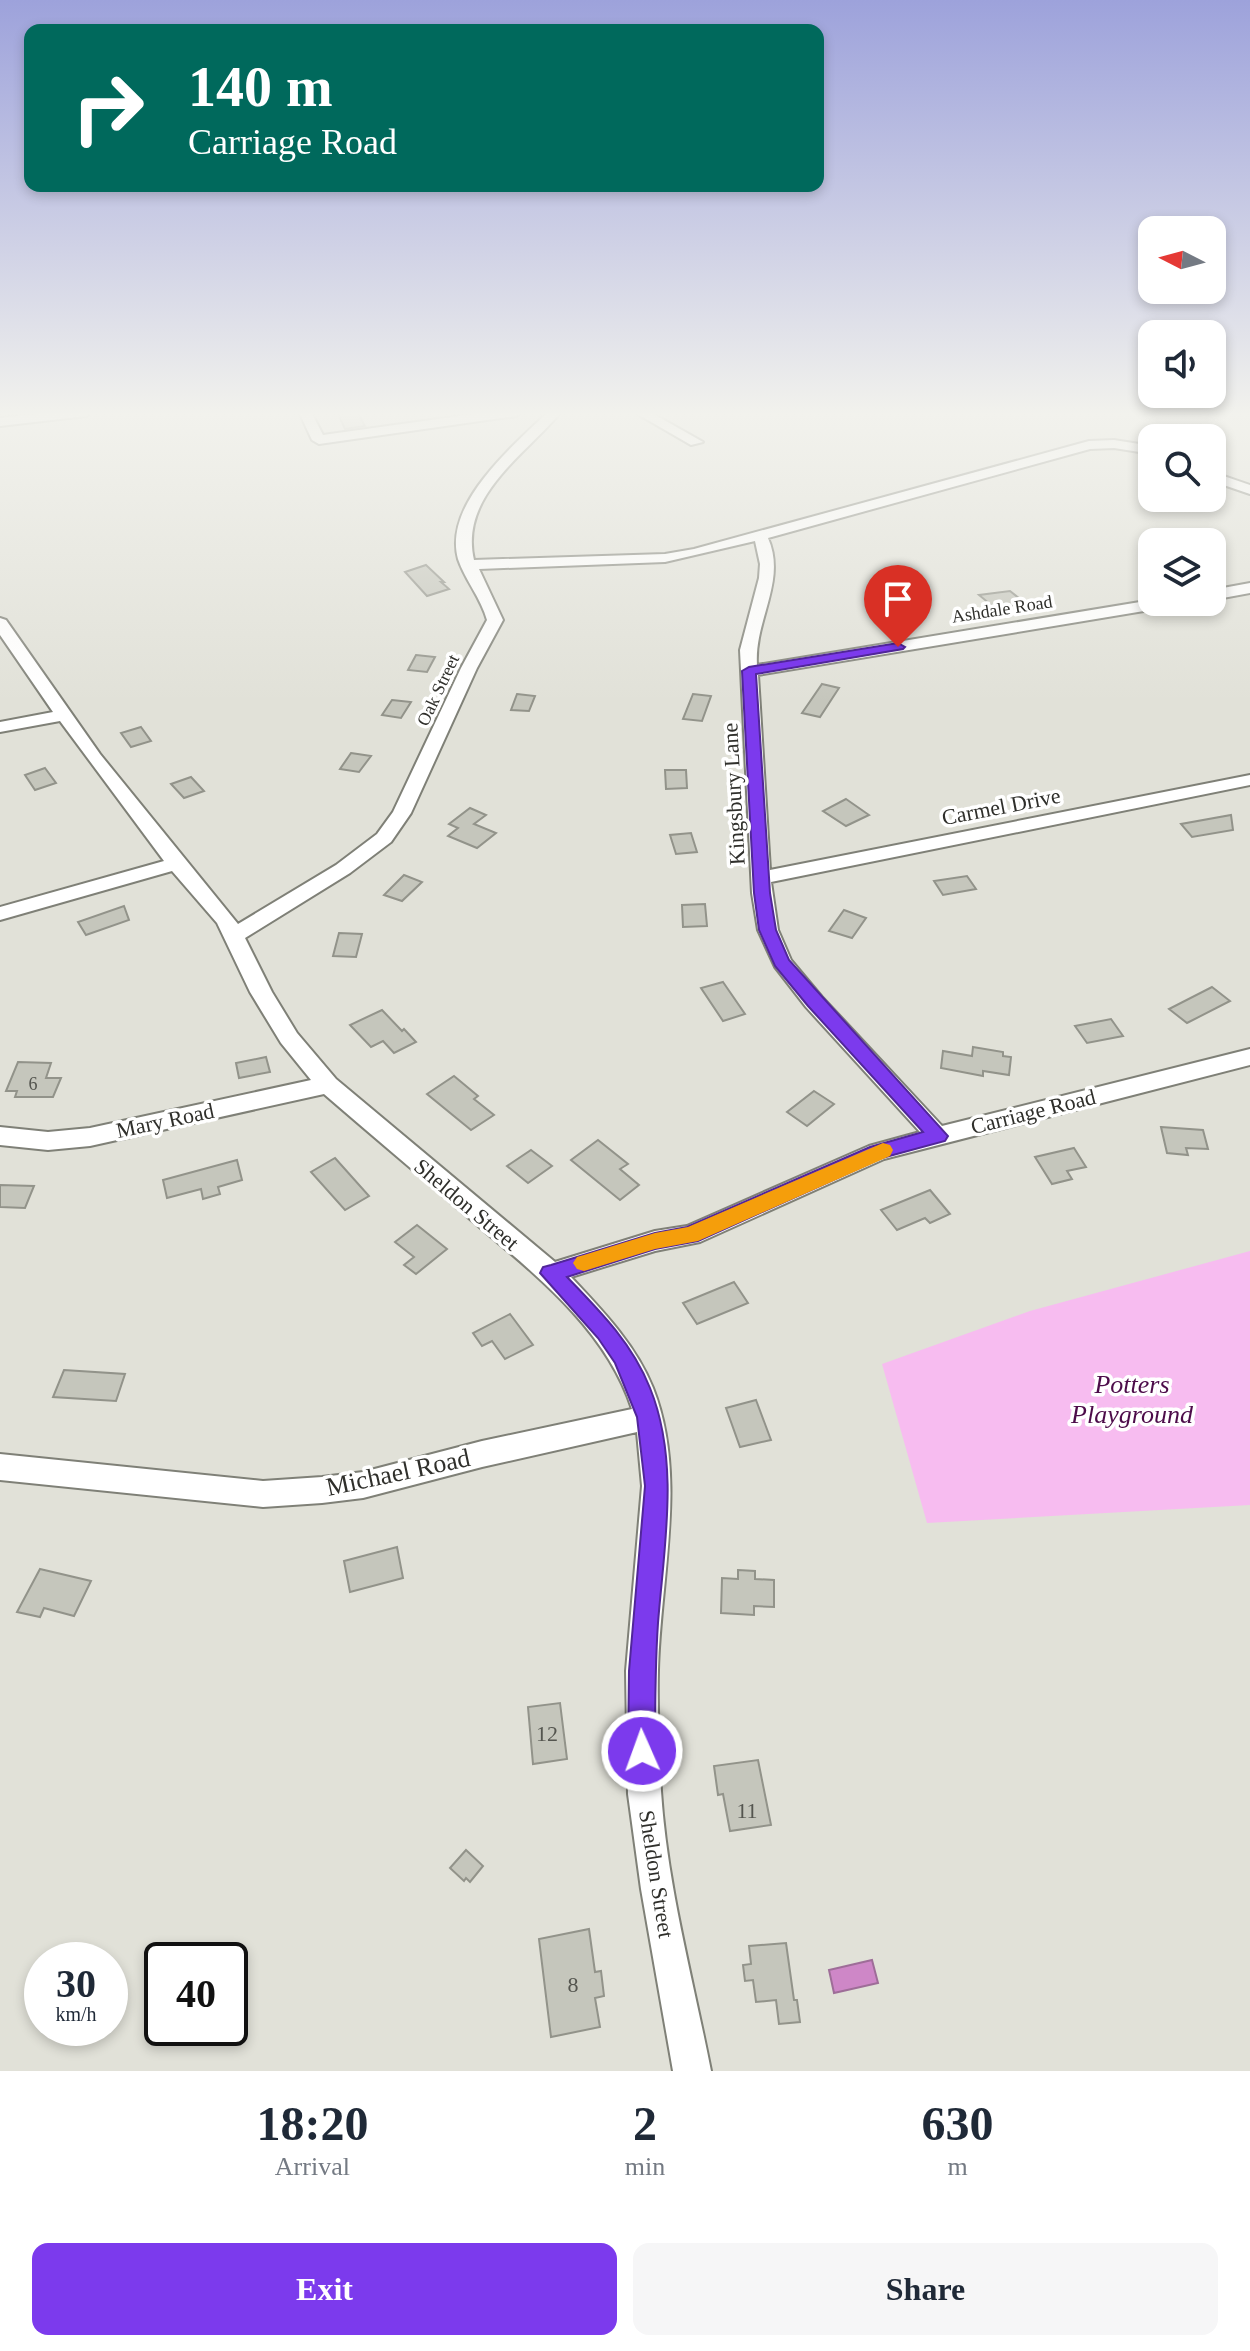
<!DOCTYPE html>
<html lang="en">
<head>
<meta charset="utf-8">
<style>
  body { margin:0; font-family:Georgia,serif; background:#f6f6f7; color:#1f2937; height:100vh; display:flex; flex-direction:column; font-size:30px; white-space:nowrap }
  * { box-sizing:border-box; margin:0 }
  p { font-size:26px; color:#747a83 }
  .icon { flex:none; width:44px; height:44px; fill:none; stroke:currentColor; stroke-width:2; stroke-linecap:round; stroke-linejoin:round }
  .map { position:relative; height:2071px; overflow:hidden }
  .drawer { display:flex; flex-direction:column; background:#fff; flex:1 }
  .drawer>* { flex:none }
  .guide { position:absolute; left:24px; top:24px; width:800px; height:168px; border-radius:16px; box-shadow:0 4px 12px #0003; background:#00695c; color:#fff; overflow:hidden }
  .needle { width:52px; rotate:276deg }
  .fabs { position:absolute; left:1138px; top:216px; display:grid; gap:16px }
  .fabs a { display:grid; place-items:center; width:88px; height:88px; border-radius:16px; background:#fff; box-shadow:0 4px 12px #0003; font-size:40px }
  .speed { position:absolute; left:24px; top:1942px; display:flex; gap:16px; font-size:40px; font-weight:700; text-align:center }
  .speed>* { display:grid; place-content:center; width:104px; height:104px; border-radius:50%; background:#fff; box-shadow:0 4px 12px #0003; line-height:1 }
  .speed small { font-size:20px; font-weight:400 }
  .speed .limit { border:4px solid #111; border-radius:12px; background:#fff; color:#111 }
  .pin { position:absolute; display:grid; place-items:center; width:68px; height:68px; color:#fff; margin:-82px -34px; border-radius:50% 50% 50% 0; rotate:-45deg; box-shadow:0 0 8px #0007 }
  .pin .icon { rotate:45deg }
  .me { position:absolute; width:88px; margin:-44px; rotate:358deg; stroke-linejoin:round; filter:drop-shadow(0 0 6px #0008) }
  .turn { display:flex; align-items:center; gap:28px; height:168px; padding:0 32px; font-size:36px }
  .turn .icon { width:104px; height:104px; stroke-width:2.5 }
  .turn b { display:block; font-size:56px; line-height:68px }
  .eta { display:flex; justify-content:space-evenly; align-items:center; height:136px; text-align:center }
  .eta b { font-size:48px; font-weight:700; line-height:56px }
  .primary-button { display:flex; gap:16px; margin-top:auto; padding:16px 32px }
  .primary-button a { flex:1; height:92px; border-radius:16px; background:#7c3aed; color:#fff; font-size:32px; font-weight:700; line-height:92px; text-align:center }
  .primary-button a+a { background:#f6f6f7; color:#1f2937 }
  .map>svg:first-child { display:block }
</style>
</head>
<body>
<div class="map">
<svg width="1250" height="2071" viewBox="0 0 1250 2071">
  <rect width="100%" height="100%" fill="#e1e1d8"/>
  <!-- green -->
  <polygon fill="#f7bcf0" points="1250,1251 1250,1505 927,1523 882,1364 1030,1311"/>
  <!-- water -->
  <polygon fill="#ce87c7" stroke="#9e6d98" stroke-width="2" points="872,1960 878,1983 834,1993 829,1970"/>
  <!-- building -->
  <g fill="#c5c6bc" stroke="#92938a" stroke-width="2">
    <polygon points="337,412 357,412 365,426 345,429"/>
    <polygon points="426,565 444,582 441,582 449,589 427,596 405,572"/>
    <polygon points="1010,591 1025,603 996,609 979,595"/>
    <polygon points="416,655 435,657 427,672 408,670"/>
    <polygon points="822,684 839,688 820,717 802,713"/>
    <polygon points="517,694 535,696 529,711 511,710"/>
    <polygon points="693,694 711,696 702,721 683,719"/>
    <polygon points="392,700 411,702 401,718 382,715"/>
    <polygon points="141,727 151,741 131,747 121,733"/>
    <polygon points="351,753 371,756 359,772 340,769"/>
    <polygon points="45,768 56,783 35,790 25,775"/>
    <polygon points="665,770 686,770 687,788 666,789"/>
    <polygon points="191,777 204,791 184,798 171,784"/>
    <polygon points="846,799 869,815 846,826 823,811"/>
    <polygon points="470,808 486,815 474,824 496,833 477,848 448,836 458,828 449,824"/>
    <polygon points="1231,815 1233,830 1192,837 1181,824"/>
    <polygon points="691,833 697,852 676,854 670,835"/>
    <polygon points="404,875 422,882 402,901 384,895"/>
    <polygon points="967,876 976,889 943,895 934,881"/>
    <polygon points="705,904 707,926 683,927 682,905"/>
    <polygon points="124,906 129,920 86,935 78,922"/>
    <polygon points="844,910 866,918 852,938 829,931"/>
    <polygon points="339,933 362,934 356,957 333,956"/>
    <polygon points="723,982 745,1014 723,1021 701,988"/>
    <polygon points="1212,987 1230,1001 1187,1023 1169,1009"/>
    <polygon points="382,1010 402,1031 404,1029 416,1042 394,1053 383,1041 371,1047 350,1025"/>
    <polygon points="1111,1019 1123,1036 1087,1043 1075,1026"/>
    <polygon points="973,1047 1003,1052 1003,1056 1011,1057 1009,1075 983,1071 983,1076 941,1068 943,1051 972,1056"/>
    <polygon points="266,1057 270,1072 239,1078 236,1063"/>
    <polygon points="18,1062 51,1063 46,1078 61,1078 53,1097 15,1097 17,1091 6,1091"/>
    <polygon points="454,1076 478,1096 474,1099 494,1115 471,1130 427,1094"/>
    <polygon points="814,1091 834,1104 807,1126 787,1112"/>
    <polygon points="1161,1127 1203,1130 1208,1149 1186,1148 1188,1155 1167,1153"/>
    <polygon points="598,1140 628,1164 620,1169 639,1185 620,1200 571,1160"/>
    <polygon points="1074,1148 1086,1167 1067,1171 1072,1179 1052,1184 1035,1157"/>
    <polygon points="531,1150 552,1166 528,1183 507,1166"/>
    <polygon points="335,1158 369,1196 345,1210 311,1172"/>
    <polygon points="237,1160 242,1180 218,1187 220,1194 203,1199 201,1189 167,1198 163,1180"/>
    <polygon points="0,1185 34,1186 25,1208 0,1207"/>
    <polygon points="930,1190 950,1214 930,1223 925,1218 897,1230 881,1210"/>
    <polygon points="417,1225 447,1249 416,1274 404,1265 414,1257 395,1242"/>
    <polygon points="734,1282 748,1303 697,1324 683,1303"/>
    <polygon points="510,1314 533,1345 505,1359 492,1341 482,1346 473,1333"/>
    <polygon points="64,1370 125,1374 116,1401 53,1397"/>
    <polygon points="756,1400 771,1440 740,1447 726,1408"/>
    <polygon points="397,1547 403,1578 350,1592 344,1561"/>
    <polygon points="40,1569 91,1581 74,1616 44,1608 40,1617 17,1612"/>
    <polygon points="738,1570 755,1571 755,1579 774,1580 774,1607 754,1606 754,1615 721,1613 722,1578 738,1579"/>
    <polygon points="560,1703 567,1759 533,1764 528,1707"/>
    <polygon points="758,1760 771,1825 730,1831 723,1794 718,1795 714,1766"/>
    <polygon points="466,1850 483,1866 470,1882 466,1878 464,1881 450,1868"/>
    <polygon points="589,1929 595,1972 601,1971 604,1996 595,1998 600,2027 551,2037 539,1939"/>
    <polygon points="786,1943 794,2000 797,2000 800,2022 779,2024 776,2000 756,2002 753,1980 745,1981 743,1965 751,1964 749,1946"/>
  </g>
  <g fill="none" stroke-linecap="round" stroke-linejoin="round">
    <!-- minor casing -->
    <g stroke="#7f8077" stroke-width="4">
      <g id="minor">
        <polygon points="52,412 92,412 86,416 0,426 0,418"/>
        <polygon points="299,412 311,412 323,435 488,412 522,412 516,416 319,444 312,440"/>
        <path d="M548,412H561C525,455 459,496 474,560L665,554L694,549L1089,441L1114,440L1152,446V454L1114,448L1090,449L768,538C787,581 754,620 757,665L1152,600L1176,602L1168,607L758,675L770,870L1250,775V785L771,882L778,930L791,960L822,997L942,1126L1250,1049V1065L884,1159L700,1242L655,1251L571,1277C602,1310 636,1345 653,1388C688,1476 660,1579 658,1670C657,1710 659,1751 661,1791C667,1885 693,1979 711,2071H673L641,1889L628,1794L626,1671L642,1486L637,1432L482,1467L363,1498L322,1503L263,1507L0,1480V1454L263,1481L322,1477L363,1472L482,1441L632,1409C605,1325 527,1268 463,1213C417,1173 370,1134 324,1094L90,1146L48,1150L0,1145V1127L48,1132L90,1128L311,1080L281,1043L250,992L217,923L172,871L0,920V907L164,861L60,721L0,732V722L53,712L0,635V618L6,620L100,754L238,924L336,865L377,834L393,812L461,668L487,620C481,598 465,580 458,559C443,504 513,446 548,412ZM755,541L760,564L759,578L740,650L752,893L758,930L775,967L806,1007L920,1132L869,1146L687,1226L655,1231L555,1262L336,1079L297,1033L272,992L245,938L350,873L391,842L411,813L477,668L503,620L479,569L665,562Z"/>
        <polygon points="634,412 650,412 703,442 691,445"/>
        <polygon points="1212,472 1250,485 1250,494 1212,481"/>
        <polygon points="1250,583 1250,593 1212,600 1212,590"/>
      </g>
    </g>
    <!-- minor -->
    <use href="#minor" fill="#fff" fill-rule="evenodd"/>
  </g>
  <!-- sky -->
  <linearGradient id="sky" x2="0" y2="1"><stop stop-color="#9da2db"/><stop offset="0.59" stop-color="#f2f2ed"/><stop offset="1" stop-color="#f2f2ed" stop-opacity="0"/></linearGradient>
  <rect width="1250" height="702" fill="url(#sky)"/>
  <!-- route -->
  <path fill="#7c3aed" stroke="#51269a" stroke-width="2" d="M898,643L905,647L903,649L756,674L770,893L776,930L789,960L948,1136L945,1141L882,1158L698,1241L655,1249L567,1277C600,1311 632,1343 650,1388C680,1462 664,1546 658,1623C655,1666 655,1708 655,1751L651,1760L642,1764L632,1760L628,1751L629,1671L645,1486L637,1417L615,1363L598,1338L540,1273L543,1267L551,1265L655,1233L687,1227L870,1147L923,1132L808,1006L775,966L759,930L754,893L742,671L749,667Z"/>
  <!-- slow -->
  <polygon fill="#f59e0b" points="883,1143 890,1145 893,1150 890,1156 698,1241 655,1249 584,1271 577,1269 573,1263 577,1257 584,1255 655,1233 688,1227"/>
  <g text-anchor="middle" stroke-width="7" stroke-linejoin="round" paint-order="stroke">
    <!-- far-street labels -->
    <g font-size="18" fill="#2f2f2b" stroke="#fff">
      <text transform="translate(1002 609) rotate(-9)" y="6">Ashdale Road</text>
      <text transform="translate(438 690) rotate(-65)" y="6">Oak Street</text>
    </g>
    <!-- number labels -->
    <g font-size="18" fill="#54554f">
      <text x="33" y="1090">6</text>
    </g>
    <!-- street labels -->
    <g font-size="22" fill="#2f2f2b" stroke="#fff">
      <text transform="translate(733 794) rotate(-93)" y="8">Kingsbury Lane</text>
      <text transform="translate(1001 806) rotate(-11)" y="8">Carmel Drive</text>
      <text transform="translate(1033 1111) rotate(-14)" y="8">Carriage Road</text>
      <text transform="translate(165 1120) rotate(-12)" y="8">Mary Road</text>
      <text transform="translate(467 1204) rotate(40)" y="8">Sheldon Street</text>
      <text transform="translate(657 1874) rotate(81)" y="8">Sheldon Street</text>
    </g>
    <!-- near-number labels -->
    <g font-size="22" fill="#54554f">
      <text x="547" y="1741">12</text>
      <text x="747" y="1818">11</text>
      <text x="573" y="1992">8</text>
    </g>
    <!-- near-park labels -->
    <g font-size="26" font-style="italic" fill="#4d0c4a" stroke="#fff">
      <text x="1132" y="1393">Potters<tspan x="1132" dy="30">Playground</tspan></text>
    </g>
    <!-- near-street labels -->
    <g font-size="26" fill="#2f2f2b" stroke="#fff">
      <text transform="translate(398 1472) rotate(-12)" y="9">Michael Road</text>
    </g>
  </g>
</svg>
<div class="fabs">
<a><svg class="needle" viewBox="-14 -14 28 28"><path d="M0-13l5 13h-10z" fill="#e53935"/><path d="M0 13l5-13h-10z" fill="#747a83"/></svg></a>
<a><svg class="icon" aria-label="sound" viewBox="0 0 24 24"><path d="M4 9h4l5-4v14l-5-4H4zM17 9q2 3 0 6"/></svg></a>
<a><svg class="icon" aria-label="search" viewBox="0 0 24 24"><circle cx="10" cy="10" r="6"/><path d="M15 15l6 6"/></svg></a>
<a><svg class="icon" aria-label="layers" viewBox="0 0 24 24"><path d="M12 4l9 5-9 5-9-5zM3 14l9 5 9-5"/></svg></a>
</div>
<div class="speed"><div>30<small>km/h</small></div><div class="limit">40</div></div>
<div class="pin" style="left:898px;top:647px;background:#d93025"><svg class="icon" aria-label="arrive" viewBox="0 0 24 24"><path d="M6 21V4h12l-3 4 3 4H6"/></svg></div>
<svg class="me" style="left:642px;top:1751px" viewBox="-20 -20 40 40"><circle r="17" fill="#7c3aed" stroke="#fff" stroke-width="3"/><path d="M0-11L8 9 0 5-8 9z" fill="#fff"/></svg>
<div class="guide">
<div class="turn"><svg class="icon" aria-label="right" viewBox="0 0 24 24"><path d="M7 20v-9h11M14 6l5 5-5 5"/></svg><div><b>140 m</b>Carriage Road</div></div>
</div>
</div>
<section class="drawer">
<div class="eta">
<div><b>18:20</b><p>Arrival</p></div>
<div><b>2</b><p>min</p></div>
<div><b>630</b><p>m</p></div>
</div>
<div class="primary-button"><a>Exit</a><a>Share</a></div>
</section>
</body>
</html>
